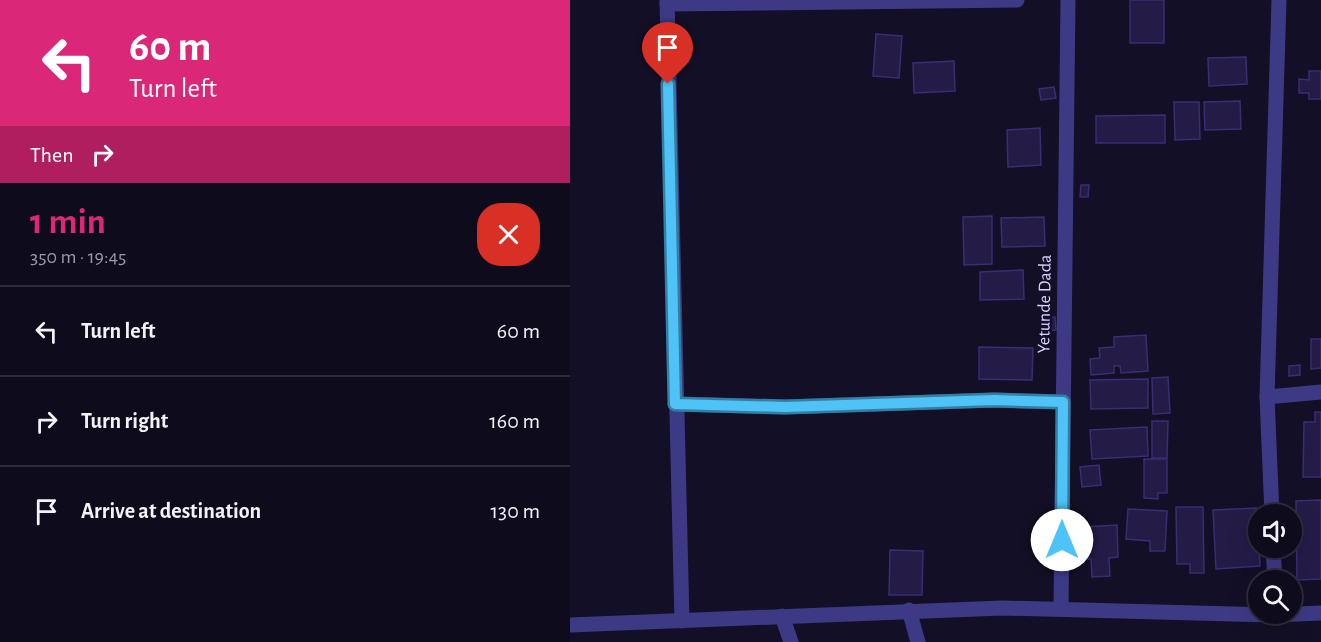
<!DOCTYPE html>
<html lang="en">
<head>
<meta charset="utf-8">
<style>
  body { margin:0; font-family:"Alegreya Sans",sans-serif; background:#171425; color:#f1f3f6; height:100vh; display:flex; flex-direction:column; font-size:22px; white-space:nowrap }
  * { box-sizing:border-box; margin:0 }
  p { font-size:20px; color:#9b9ba3 }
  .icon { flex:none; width:33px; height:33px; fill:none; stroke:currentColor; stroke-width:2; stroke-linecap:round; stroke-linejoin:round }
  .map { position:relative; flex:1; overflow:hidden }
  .panel { display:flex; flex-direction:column; background:#0e0b1c; width:570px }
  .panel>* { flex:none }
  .hud { background:#db2777; color:#fff; overflow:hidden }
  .fabs { position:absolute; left:678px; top:504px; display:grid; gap:12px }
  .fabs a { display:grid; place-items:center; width:54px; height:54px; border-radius:50%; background:#0e0b1c; box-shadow:0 6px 24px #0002,0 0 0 2px #2e2b3b; font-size:30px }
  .pin { position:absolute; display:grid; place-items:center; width:51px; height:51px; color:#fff; margin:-62px -26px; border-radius:50% 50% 50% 0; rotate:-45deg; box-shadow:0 0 6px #0007 }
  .pin .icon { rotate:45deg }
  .me { position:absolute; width:66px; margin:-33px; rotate:0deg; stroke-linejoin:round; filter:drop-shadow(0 0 4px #0008) }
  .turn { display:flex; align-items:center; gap:21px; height:126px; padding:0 30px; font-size:27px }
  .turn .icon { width:78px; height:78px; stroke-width:2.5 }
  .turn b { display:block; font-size:42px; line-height:51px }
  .then { display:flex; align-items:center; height:57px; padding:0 30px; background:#0003; gap:12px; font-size:22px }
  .round { display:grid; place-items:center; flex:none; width:63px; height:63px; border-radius:24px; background:#171425 }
  .overview { display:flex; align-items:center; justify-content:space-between; height:102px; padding:0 30px }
  h1 { font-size:36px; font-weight:700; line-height:45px; color:#db2777 }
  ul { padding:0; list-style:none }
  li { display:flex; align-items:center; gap:18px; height:90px; padding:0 30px; border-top:2px solid #2e2b3b }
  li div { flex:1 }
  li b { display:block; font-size:22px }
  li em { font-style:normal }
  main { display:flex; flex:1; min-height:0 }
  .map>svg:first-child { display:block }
</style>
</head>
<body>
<main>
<section class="panel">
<div class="hud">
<div class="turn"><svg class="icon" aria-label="left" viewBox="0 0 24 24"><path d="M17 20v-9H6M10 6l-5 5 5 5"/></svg><div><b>60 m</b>Turn left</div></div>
<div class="then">Then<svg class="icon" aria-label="right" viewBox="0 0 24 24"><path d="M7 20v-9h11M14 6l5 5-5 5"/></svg></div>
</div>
<div class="overview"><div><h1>1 min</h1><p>350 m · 19:45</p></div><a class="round" style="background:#d93025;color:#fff"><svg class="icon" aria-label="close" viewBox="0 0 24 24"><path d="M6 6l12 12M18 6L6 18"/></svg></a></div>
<ul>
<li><svg class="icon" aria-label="left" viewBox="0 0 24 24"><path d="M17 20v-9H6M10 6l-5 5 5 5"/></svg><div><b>Turn left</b></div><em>60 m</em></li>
<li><svg class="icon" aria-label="right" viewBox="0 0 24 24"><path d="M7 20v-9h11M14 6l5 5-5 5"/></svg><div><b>Turn right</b></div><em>160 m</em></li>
<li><svg class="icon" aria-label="arrive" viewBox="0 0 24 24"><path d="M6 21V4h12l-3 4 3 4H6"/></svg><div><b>Arrive at destination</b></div><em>130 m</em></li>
</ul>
</section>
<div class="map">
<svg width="751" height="642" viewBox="0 0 751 642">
  <rect width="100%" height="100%" fill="#130f26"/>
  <!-- building -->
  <g fill="#241b47" stroke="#3b2d73" stroke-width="1.5">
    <rect x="560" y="0" width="34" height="43"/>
    <polygon points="306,34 332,36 329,78 303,76"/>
    <polygon points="676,57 677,84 639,86 638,58"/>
    <polygon points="384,61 385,91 344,93 343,63"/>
    <polygon points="739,71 751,71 751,99 739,99 739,93 729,93 729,79 739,80"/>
    <polygon points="484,87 486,98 471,100 469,89"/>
    <polygon points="670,101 671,129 635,130 634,102"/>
    <polygon points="604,102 629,102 630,139 605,140"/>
    <polygon points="595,115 595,143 526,143 526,116"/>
    <polygon points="470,128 471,165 438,167 437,130"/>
    <polygon points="511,185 519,185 518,197 510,197"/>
    <polygon points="422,216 422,264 394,265 393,217"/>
    <polygon points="474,217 475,246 432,247 431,218"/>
    <polygon points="453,270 454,299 410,300 410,272"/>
    <polygon points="485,317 486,330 473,331 472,318"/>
    <polygon points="576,335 578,371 551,373 550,366 544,366 544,373 521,375 520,359 530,358 529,348 544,347 544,337"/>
    <polygon points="741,339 751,339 751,368 741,369"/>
    <polygon points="409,347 463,348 462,380 409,379"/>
    <polygon points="730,365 730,375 719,376 719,366"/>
    <polygon points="598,377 600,413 583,414 582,378"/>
    <polygon points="578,379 578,408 521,409 520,380"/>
    <polygon points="745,412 751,412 751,477 733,477 734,422 745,422"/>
    <polygon points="582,421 598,421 597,458 582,458"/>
    <polygon points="577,427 578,456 522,459 520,430"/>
    <polygon points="574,459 597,459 597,493 588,493 588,499 574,498"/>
    <polygon points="529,465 531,485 512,487 510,467"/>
    <polygon points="751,500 751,579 727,580 726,501"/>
    <polygon points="606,507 633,507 634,573 620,573 620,564 607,564"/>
    <polygon points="687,508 690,566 646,569 643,510"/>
    <polygon points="558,509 597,511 595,551 580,551 580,541 556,539"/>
    <polygon points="547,525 548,557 539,558 540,576 522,577 521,559 514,559 513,527"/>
    <polygon points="320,550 353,551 352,595 319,595"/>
  </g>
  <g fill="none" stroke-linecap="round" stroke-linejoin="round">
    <!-- street -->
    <g stroke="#3d3a85" stroke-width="15">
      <polyline points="97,0 112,621"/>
      <polyline points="97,4 447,0"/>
      <polyline points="697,397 751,392"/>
      <polyline points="105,404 215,407 424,400 493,402"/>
      <polyline points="702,514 697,397 709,0"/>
      <polyline points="703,548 705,580"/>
      <polyline points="491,608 498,0"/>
      <polyline points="339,610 348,642"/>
      <polyline points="212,616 221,642"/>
      <polyline points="0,625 432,608 706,615 751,613"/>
    </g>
  </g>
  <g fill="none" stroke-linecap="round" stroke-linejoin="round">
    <!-- route casing -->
    <g stroke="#337fa1" stroke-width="15">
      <polyline id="route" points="98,84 105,404 215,407 424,400 493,402 492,540"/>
    </g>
    <!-- route -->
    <use href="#route" stroke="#4fc3f7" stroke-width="10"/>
  </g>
  <g text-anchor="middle" stroke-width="5" stroke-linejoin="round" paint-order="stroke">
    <!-- street labels -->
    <g font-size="18" fill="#d9d4ff" stroke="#130f26">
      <text transform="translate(474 304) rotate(-89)" y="6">Yetunde Dada</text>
    </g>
  </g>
</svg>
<div class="fabs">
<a><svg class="icon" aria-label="sound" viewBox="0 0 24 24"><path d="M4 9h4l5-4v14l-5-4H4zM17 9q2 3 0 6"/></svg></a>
<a><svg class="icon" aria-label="search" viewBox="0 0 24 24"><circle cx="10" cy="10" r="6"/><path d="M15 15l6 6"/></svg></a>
</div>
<div class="pin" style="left:98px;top:84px;background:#d93025"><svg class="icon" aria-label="arrive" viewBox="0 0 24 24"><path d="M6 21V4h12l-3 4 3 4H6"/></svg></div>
<svg class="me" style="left:492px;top:540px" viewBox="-20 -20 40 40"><circle r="19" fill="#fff"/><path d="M0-13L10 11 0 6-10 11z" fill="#4fc3f7"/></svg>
</div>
</main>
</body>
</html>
